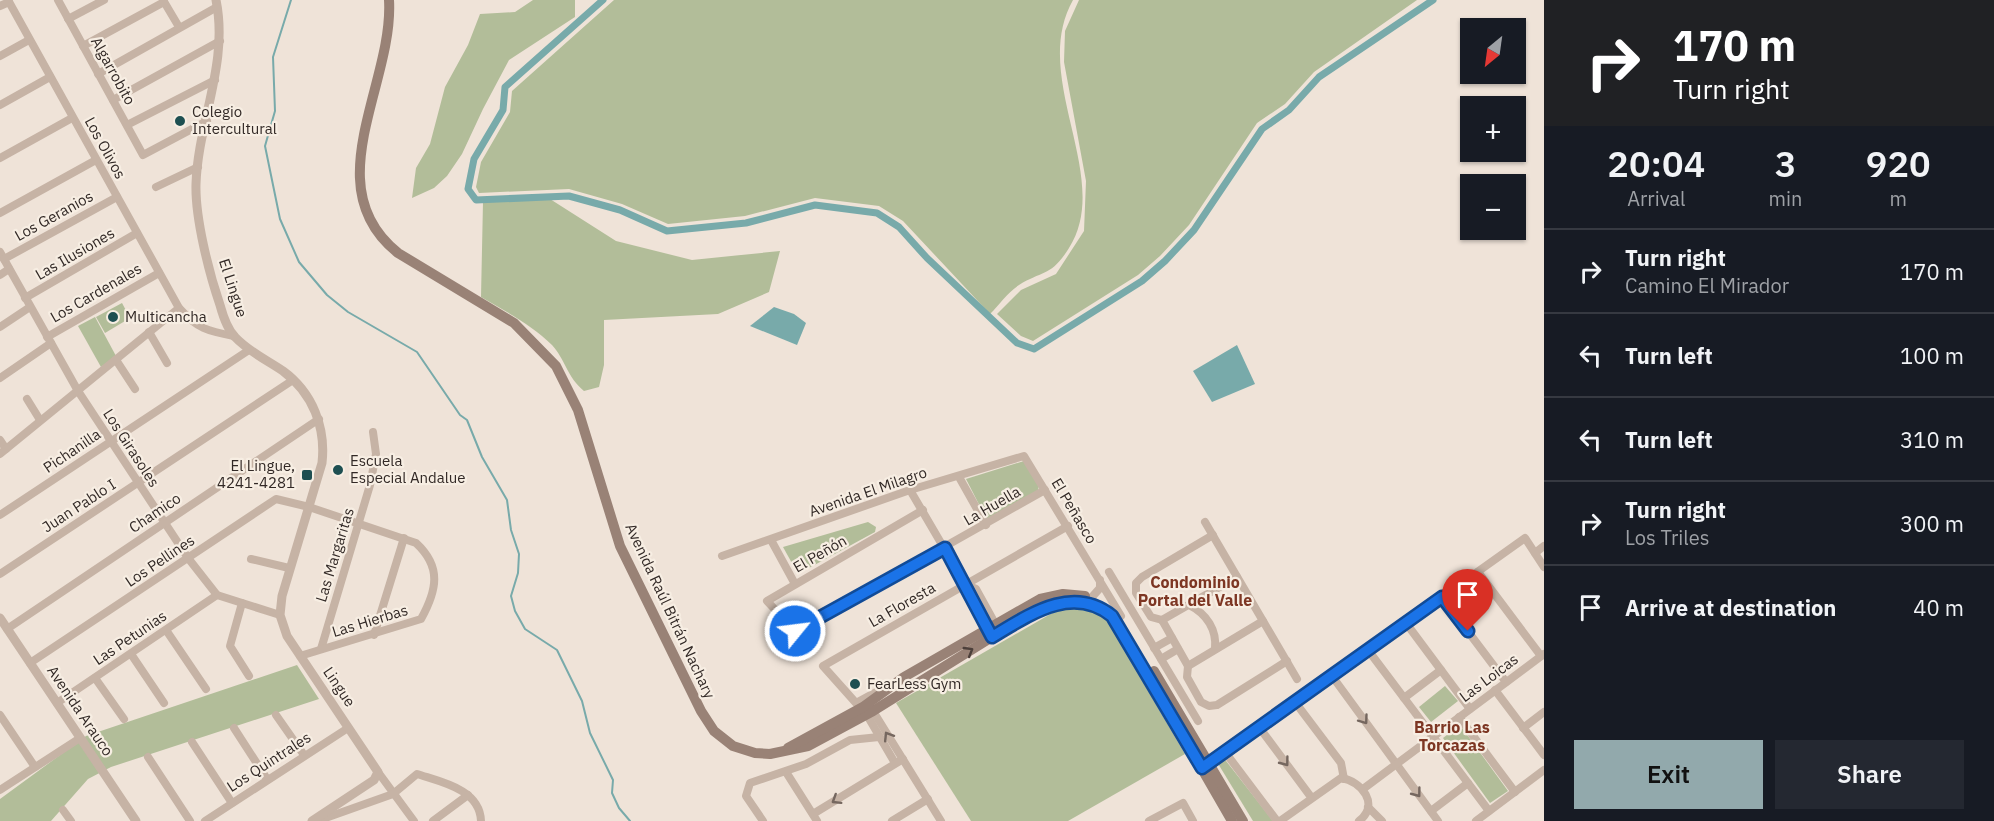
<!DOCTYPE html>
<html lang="en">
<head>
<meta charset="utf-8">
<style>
  body { margin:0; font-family:"IBM Plex Sans",sans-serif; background:#242831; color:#f1f3f6; height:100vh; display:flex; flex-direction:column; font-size:22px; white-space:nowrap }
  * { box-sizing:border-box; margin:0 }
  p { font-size:20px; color:#9ea1a6 }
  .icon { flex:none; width:33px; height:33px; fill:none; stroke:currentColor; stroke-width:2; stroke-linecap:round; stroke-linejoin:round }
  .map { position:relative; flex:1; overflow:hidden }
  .side { display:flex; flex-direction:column; background:#171b24; width:450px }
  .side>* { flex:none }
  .guide { background:#202124; color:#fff; overflow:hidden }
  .needle { width:39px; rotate:209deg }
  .buttons { position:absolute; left:1460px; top:18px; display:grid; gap:12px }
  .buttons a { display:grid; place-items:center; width:66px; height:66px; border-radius:0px; background:#171b24; box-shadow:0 2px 4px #0004; font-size:30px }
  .pin { position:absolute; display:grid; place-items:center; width:51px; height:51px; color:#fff; margin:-62px -26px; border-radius:50% 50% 50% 0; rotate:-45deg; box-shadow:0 0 6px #0007 }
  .pin .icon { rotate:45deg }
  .me { position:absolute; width:66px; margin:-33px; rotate:61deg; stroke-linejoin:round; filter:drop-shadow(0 0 4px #0008) }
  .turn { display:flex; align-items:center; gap:21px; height:126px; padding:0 30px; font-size:27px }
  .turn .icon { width:78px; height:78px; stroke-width:2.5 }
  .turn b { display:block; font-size:42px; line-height:51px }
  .eta { display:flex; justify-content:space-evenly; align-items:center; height:102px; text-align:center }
  .eta b { font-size:36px; font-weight:600; line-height:42px }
  .cta { display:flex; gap:12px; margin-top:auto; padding:12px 30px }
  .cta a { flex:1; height:69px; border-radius:0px; background:#92a9ac; color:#111; font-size:24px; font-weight:600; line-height:69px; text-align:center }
  .cta a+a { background:#242831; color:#f1f3f6 }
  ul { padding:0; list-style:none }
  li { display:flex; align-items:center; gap:18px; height:84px; padding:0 30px; border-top:2px solid #363941 }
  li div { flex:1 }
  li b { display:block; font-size:22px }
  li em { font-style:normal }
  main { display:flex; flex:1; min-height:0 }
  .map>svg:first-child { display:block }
</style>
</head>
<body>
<main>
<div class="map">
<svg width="1544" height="821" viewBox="0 0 1544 821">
  <rect width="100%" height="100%" fill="#efe3d8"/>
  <!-- green -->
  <g fill="#b2bd99">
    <polygon points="533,0 575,0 575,17 509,60 483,109 462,154 447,176 434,188 412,198 416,168 430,144 445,87 468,45 480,14 515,12"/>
    <path d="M614,0H1073C1029,78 1114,177 1069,248C1051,277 1043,270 1019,285C1008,292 999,305 990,314L903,221L879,206L815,198L745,216L668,224L622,204L569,189L479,193L476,187L481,162L510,112L512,91Z"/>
    <polygon points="1079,0 1417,0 1314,72 1285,104 1257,123 1189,225 1160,256 1138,275 1033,341 1021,336 997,314 1021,290 1056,274 1084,231 1086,181 1064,62 1065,31"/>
    <path d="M550,199L616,241L692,260L780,251L769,292L718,314L604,320V365L599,387L584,391C567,377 565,359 552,345C532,325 505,311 481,297L483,202Z"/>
    <polygon points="122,303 130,318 105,333 96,317"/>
    <polygon points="95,317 116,356 101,367 78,326"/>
    <polygon points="1024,461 1039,485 1038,491 987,520 966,479"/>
    <polygon points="868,522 876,527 875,532 798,574 783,547"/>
    <polygon points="1078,606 1094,610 1107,620 1185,754 1068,821 971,821 896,703 1061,608"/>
    <polygon points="297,665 319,699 111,767 88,779 51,821 0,821 0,799 86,736"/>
    <polygon points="1445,686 1458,701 1431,722 1419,707"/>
    <polygon points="1460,725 1508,791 1490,803 1443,738"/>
    <polygon points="1223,757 1273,821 1253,821 1217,762"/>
  </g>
  <!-- water -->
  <g fill="#78aaaa">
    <polygon points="774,307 794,314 806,323 797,345 750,326"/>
    <polygon points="1237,345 1255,384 1212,402 1193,371"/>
  </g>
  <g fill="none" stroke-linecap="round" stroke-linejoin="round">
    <!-- stream -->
    <polyline stroke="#78aaaa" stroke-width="2" points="291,0 273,57 275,111 265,146 280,219 299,262 327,295 348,312 417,352 460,415 467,420 482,457 507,500 511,530 519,554 518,573 511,596 515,611 525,629 557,650 582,701 590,733 613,780 612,793 619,808 630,821"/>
    <!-- canal -->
    <polyline stroke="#78aaaa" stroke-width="7" points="603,0 505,87 503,110 474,159 468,189 476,200 569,196 620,210 667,231 746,223 815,205 877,213 899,227 927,258 1017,343 1034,349 1142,281 1165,261 1194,230 1262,129 1289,110 1319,77 1433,0"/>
    <!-- minor -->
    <g stroke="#c6b3a5" stroke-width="8">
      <path d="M8,0L179,308C198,329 207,331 234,336"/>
      <polyline points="58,0 143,155 207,121"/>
      <polyline points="163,0 179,27"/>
      <polyline points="0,6 9,2"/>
      <polyline points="68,19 104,0"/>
      <polyline points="83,46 164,2"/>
      <polyline points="0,56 29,40"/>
      <polyline points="98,74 217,7"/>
      <polyline points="113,100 220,41"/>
      <polyline points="0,105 50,77"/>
      <polyline points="127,125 215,80"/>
      <polyline points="0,158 72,118"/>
      <polyline points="156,187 198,167"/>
      <polyline points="0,213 96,160"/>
      <polyline points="0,252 78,391 188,558 217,595 280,615"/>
      <polyline points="4,259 117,197"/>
      <polyline points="0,275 9,269"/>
      <polyline points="25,298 137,233"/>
      <polyline points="0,327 30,307"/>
      <polyline points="149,332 167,363"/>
      <polyline points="47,337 159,273"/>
      <polyline points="116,360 135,389"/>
      <polyline points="0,378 51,343"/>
      <polyline points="27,399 40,420"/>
      <polyline points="0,440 6,449"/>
      <polyline points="0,454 179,308"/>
      <polyline points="959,477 986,525"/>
      <polyline points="910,490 965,584 989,633"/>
      <polyline points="923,510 767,601 795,631 1045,490"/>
      <polyline points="0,515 249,350"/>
      <polyline points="1205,522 1297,679"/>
      <polyline points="771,540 795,584"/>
      <polyline points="1535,553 1544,546"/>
      <polyline points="722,556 910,490 1024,456 1121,616"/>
      <polyline points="251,559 289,568"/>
      <polyline points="1109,572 1198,721"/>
      <polyline points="1478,572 1541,656"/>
      <polyline points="0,574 293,380"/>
      <polyline points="965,584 976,589 997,627"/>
      <polyline points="1092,597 1100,588 1100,580"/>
      <polyline points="1442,597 1506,682"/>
      <polyline points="242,603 230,646 249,676"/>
      <path d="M1189,605C1207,614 1217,630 1215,649"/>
      <polyline points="1162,620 1188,666 1187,677 1201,702 1209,706 1217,705 1287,661"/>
      <polyline points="1162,620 1151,617 1136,593 1136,583 1142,577 1213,535"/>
      <polyline points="1162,620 1237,577"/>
      <polyline points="1406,623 1470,709"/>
      <polyline points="7,629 319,419"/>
      <polyline points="166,630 206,689"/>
      <polyline points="374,635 404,538"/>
      <polyline points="1154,648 1172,638"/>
      <polyline points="321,649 370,485 376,454 373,432"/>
      <polyline points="1368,650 1489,811"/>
      <polyline points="131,654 164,703"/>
      <polyline points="1161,659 1178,649"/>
      <path d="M30,663L276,499L309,507L416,543C442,567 437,590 421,619L300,656"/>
      <polyline points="1188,666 1263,621"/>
      <polyline points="1332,676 1438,821"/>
      <polyline points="95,678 124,719"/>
      <polyline points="1495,690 1544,755"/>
      <polyline points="878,691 856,703 823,666 1068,526"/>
      <polyline points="1404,698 1441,670"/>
      <polyline points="1295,702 1341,763 1344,779"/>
      <polyline points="57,703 217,595"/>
      <polyline points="864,710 895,763"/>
      <polyline points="869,710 873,711 941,821"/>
      <polyline points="0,715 35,767"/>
      <polyline points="276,715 304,755"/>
      <polyline points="1459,717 1515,792"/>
      <polyline points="1259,727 1311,797"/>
      <polyline points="234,728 267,779"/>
      <polyline points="1523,728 1544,712"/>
      <polyline points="192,742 232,803"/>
      <polyline points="1225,752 1277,821"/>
      <polyline points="148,757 190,821"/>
      <polyline points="1205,766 1525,538 1544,567"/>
      <polyline points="378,772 414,821"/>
      <polyline points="786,772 817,821"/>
      <polyline points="1363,789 1544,654"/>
      <polyline points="0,790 80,738"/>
      <polyline points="1368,807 1382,821"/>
      <polyline points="63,810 71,821"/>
      <polyline points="1431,811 1468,783"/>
      <polyline points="813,814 903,759"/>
      <polyline points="205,821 348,728"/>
      <path d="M317,821L393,794L417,774C441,782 480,789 481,821"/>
      <polyline points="433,821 468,795"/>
      <polyline points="763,821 746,796 750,783 806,764 850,740 879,737"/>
      <polyline points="892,821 928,799"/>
      <polyline points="1149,821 1183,803 1193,821"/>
      <path d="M1280,821L1341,778C1362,781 1380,805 1359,821"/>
      <polyline points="1476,821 1544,770"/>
    </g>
    <!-- tertiary -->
    <g stroke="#c6b3a5" stroke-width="9">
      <path d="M216,0C229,63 198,122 196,184C195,218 209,273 220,305C223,316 227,329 235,337C249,352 267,360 283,371C313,393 326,428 322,463L282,596L280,615L287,636L378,772L374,780L312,821"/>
      <polyline points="0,618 136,821"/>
    </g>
    <!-- secondary -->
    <g stroke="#998276" stroke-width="10">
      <path d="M389,0C394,84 315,187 398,253L514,323L556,366L578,410L620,546L701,711L714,731L733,746L755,753L770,754L808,746L873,711L1000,632L1042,610L1063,602L1081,601L1095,605L1117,622L1232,821"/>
      <polyline points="1154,671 1243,821"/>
      <polyline points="788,748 863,707 904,677 1040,599 1063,594 1085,596"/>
    </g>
  </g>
  <!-- one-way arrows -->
  <defs><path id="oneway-chevron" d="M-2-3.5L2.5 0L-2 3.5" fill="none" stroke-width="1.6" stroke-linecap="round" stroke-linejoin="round" transform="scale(1.5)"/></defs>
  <use stroke="#4c3f3a" href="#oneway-chevron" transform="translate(969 651) rotate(-31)"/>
  <g stroke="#75675f">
    <use href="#oneway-chevron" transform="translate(1364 720) rotate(54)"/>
    <use href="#oneway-chevron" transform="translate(888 736) rotate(-122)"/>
    <use href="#oneway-chevron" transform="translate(1285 762) rotate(53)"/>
    <use href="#oneway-chevron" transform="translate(1417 793) rotate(53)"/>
    <use href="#oneway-chevron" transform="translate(836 800) rotate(148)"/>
  </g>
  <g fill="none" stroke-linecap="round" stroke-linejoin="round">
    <!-- route casing -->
    <g stroke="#114b97" stroke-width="15">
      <path id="route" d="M795,631L945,548L992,637C1029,615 1072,584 1112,616L1202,768L1442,597L1468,631"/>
    </g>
    <!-- route -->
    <use href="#route" stroke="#1a73e8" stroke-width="10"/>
  </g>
  <!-- markers -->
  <g fill="#1e4f51" stroke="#f7eee3" stroke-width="2">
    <circle cx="180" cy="121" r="6"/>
    <circle cx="113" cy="317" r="6"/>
    <circle cx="338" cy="470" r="6"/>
    <rect x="301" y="469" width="12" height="12" rx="3"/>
    <circle cx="855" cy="684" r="6"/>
  </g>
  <g text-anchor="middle" stroke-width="4.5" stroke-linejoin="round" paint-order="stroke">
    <!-- street labels -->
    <g font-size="15" fill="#322926" stroke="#f7eee3">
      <text transform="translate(113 71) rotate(61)" y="5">Algarrobito</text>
      <text transform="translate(105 148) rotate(61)" y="5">Los Olivos</text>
      <text transform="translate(54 216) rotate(-29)" y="5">Los Geranios</text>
      <text transform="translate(75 254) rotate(-30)" y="5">Las Ilusiones</text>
      <text transform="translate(233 288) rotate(72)" y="5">El Lingue</text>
      <text transform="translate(96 293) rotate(-30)" y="5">Los Cardenales</text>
      <text transform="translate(131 448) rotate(57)" y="5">Los Girasoles</text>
      <text transform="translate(72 451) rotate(-34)" y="5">Pichanilla</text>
      <text transform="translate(868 492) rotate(-19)" y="5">Avenida El Milagro</text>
      <text transform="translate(79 506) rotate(-33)" y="5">Juan Pablo I</text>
      <text transform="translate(992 506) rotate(-30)" y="5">La Huella</text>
      <text transform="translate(1074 511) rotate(59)" y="5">El Peñasco</text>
      <text transform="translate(155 513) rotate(-34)" y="5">Chamico</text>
      <text transform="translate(820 554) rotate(-30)" y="5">El Peñón</text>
      <text transform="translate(335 555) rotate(-73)" y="5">Las Margaritas</text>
      <text transform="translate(160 561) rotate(-34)" y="5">Los Pellines</text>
      <text transform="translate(902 605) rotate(-30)" y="5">La Floresta</text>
      <text transform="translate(670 611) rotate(65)" y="5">Avenida Raúl Bitrán Nachary</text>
      <text transform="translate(370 621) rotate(-17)" y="5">Las Hierbas</text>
      <text transform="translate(130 638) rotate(-34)" y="5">Las Petunias</text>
      <text transform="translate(1489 678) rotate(-37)" y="5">Las Loicas</text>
      <text transform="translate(339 687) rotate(56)" y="5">Lingue</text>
      <text transform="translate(80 711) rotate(56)" y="5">Avenida Arauco</text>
      <text transform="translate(269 762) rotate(-33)" y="5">Los Quintrales</text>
    </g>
    <!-- poi labels -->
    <g font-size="15" fill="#322926" stroke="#f7eee3" text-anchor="start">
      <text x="192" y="117">Colegio<tspan x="192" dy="17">Intercultural</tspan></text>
      <text x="125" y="322">Multicancha</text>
      <text x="350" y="466">Escuela<tspan x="350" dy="17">Especial Andalue</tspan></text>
      <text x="295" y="471" text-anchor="end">El Lingue,<tspan x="295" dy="17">4241-4281</tspan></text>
      <text x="867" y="689">FearLess Gym</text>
    </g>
    <!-- neighbourhood labels -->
    <g font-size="16" font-weight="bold" fill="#7d3623" stroke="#f7eee3">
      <text x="1195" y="588">Condominio<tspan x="1195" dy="18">Portal del Valle</tspan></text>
      <text x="1452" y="733">Barrio Las<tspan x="1452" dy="18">Torcazas</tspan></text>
    </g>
  </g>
</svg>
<div class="buttons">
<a><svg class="needle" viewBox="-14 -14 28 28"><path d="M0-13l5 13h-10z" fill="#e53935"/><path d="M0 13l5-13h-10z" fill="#9ea1a6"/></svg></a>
<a>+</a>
<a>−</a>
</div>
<div class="pin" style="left:1468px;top:631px;background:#d93025"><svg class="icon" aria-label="arrive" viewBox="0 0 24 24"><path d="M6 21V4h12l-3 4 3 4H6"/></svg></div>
<svg class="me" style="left:795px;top:631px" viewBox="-20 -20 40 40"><circle r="17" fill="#1a73e8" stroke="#fff" stroke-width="3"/><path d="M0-11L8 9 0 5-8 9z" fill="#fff"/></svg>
</div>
<section class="side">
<div class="guide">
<div class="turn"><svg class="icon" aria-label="right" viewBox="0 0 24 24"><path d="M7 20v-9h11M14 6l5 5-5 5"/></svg><div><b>170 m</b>Turn right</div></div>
</div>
<div class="eta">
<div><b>20:04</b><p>Arrival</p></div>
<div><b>3</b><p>min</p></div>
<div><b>920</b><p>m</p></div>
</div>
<ul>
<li><svg class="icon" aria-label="right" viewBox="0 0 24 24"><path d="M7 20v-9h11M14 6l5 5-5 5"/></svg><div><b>Turn right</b><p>Camino El Mirador</p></div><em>170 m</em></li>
<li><svg class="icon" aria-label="left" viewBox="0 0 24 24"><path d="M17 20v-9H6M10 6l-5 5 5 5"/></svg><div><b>Turn left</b></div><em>100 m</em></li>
<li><svg class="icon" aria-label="left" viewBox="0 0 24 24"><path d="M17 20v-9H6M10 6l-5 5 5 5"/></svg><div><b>Turn left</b></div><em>310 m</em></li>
<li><svg class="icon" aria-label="right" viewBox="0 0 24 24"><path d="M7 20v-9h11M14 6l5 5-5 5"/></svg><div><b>Turn right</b><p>Los Triles</p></div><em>300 m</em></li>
<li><svg class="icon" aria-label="arrive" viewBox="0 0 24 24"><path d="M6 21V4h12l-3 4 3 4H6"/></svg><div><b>Arrive at destination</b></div><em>40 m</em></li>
</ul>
<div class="cta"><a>Exit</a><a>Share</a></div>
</section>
</main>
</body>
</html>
